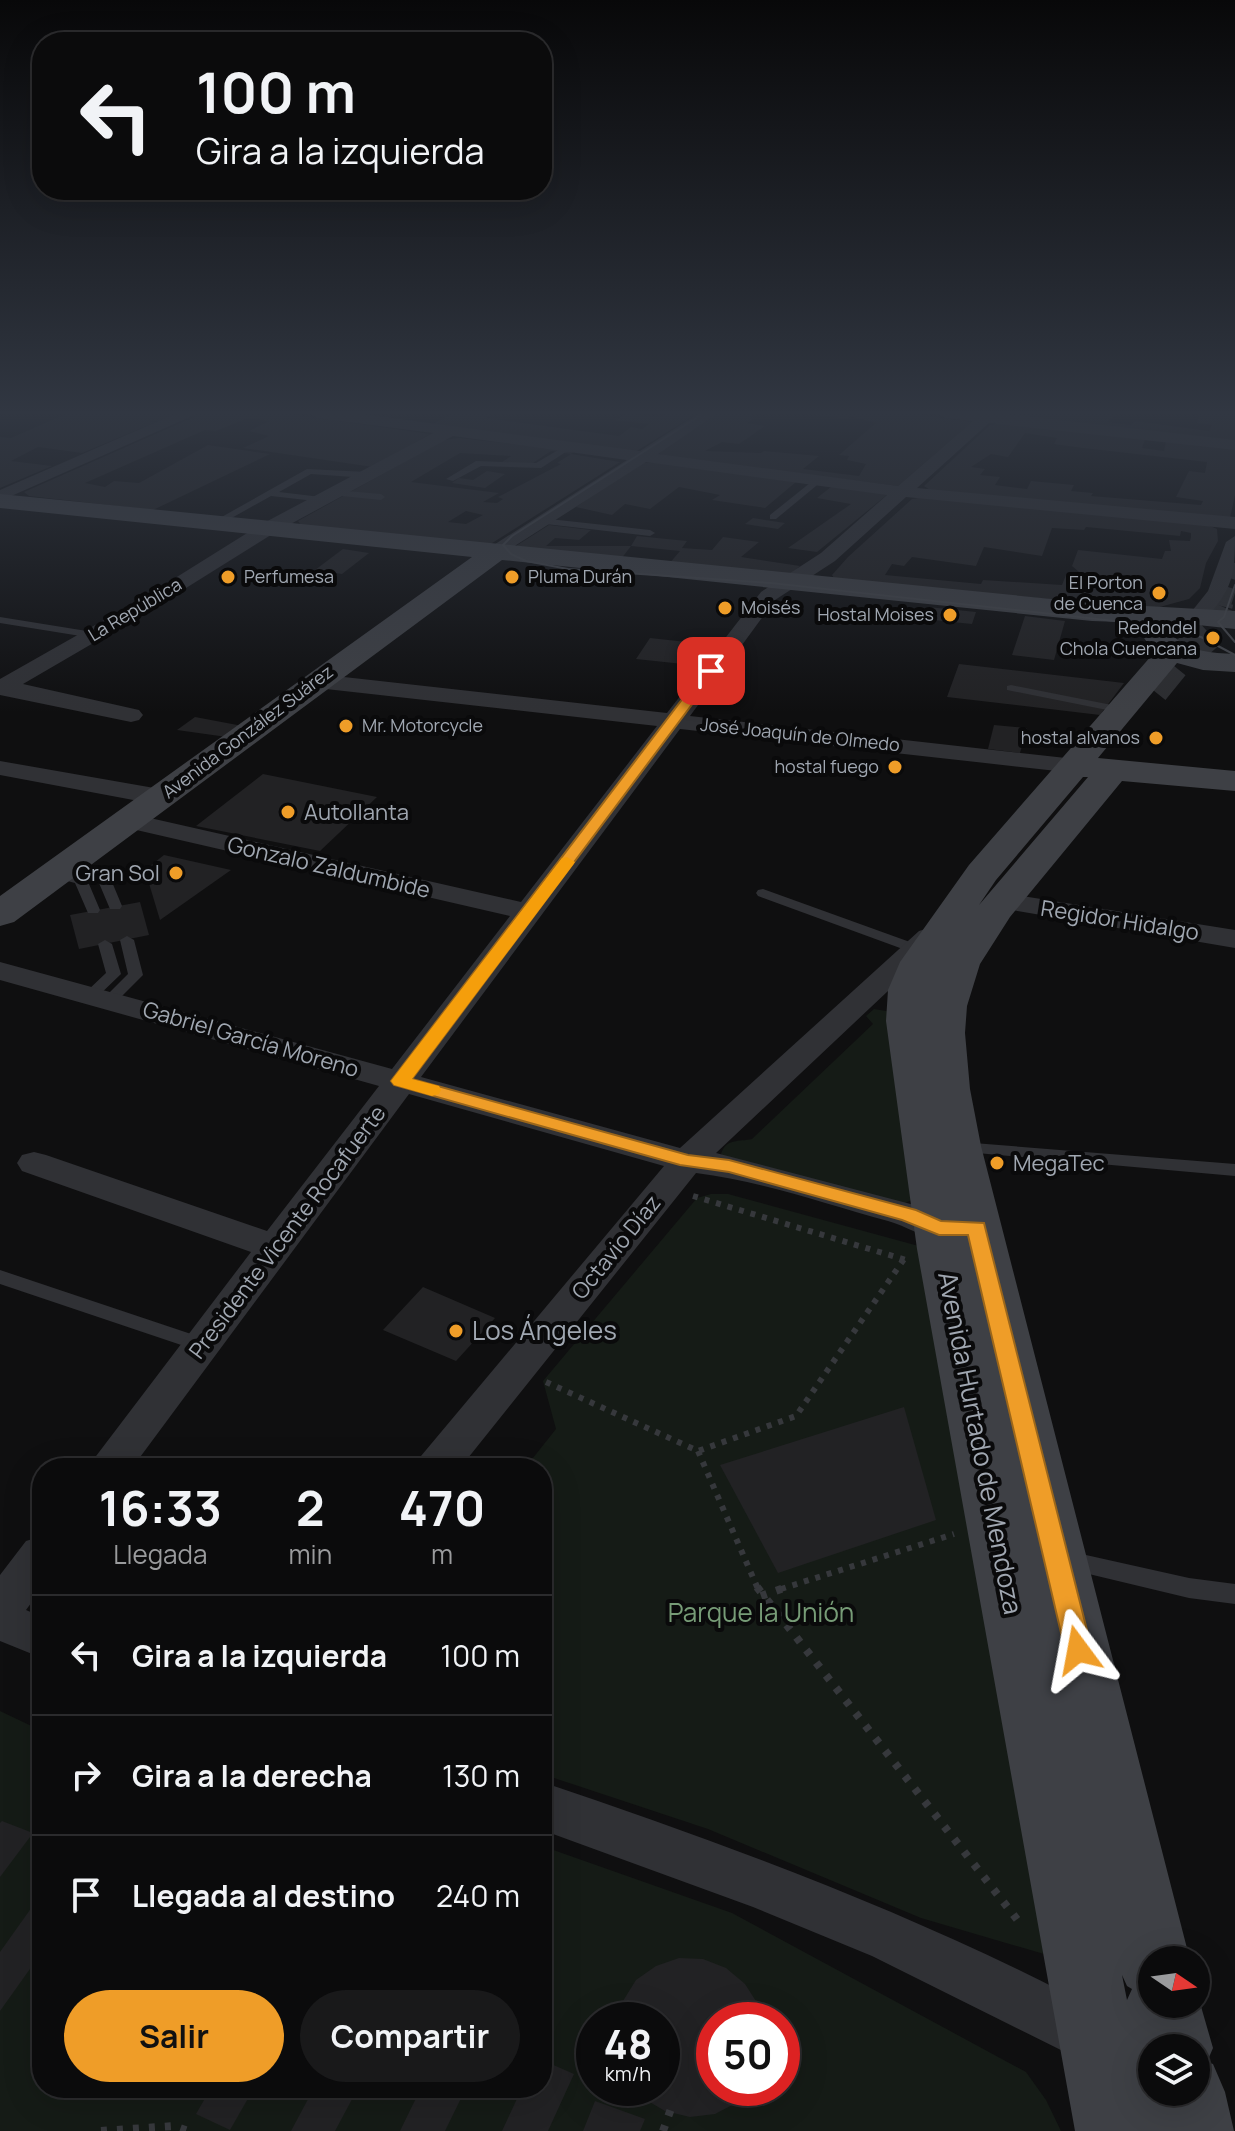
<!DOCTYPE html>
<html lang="es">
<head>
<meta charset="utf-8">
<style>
  body { margin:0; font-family:Manrope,sans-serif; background:#19191a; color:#f1f3f6; height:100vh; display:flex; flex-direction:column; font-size:30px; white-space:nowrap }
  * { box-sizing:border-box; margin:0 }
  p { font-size:26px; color:#9a9b9d }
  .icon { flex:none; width:44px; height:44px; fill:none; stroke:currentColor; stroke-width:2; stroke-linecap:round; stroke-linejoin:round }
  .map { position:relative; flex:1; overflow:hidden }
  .drawer { position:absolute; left:32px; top:1458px; width:520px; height:640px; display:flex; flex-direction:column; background:#0b0b0c; border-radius:32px; box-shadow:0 8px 32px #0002,0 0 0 2px #2b2b2d }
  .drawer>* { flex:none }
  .guide { position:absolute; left:32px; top:32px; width:520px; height:168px; border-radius:32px; box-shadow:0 8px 32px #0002,0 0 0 2px #2b2b2d; background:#0b0b0c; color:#f1f3f6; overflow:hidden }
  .needle { width:52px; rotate:103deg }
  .tools { position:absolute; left:1138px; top:1946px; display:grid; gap:16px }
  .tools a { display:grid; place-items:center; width:72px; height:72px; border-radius:50%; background:#0b0b0c; box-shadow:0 8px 32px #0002,0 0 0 2px #2b2b2d; font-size:40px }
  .speed { position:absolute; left:576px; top:2002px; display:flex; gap:16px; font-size:40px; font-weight:700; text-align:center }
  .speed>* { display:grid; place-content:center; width:104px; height:104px; border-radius:50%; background:#0b0b0c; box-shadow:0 8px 32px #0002,0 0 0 2px #2b2b2d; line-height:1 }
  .speed small { font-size:20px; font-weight:400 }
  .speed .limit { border:12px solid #d22; background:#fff; color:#111 }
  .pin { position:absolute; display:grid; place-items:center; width:68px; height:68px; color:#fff; margin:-34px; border-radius:16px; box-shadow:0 4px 12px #0006 }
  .me { position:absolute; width:88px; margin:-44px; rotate:347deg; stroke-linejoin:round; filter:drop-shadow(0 0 6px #0008) }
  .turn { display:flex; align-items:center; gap:28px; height:168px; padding:0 32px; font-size:36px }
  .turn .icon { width:104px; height:104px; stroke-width:2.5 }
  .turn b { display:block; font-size:56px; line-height:68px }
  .eta { display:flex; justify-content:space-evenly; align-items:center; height:136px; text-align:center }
  .eta b { font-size:48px; font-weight:700; line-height:56px }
  .action { display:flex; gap:16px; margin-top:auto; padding:16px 32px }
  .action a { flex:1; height:92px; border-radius:48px; background:#ef9d28; color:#111; font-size:32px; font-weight:700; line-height:92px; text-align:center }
  .action a+a { background:#19191a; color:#f1f3f6 }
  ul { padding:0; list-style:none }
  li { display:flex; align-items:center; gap:24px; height:120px; padding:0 32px; border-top:2px solid #2b2b2d }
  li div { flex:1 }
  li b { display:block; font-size:30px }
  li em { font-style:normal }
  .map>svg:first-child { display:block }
</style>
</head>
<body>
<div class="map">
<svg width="1235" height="2131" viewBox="0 0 1235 2131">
  <rect width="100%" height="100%" fill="#0f0f10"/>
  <!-- green -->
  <g fill="#151b16" fill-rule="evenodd">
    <path d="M874,1009L892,1012L914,1199L901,1205L725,1158L721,1154C726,1138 739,1142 752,1139L873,1024L866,1016Z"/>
    <polygon points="711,1194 728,1194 926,1248 1044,1954 921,1918 708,1829 542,1774 542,1468 525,1468 556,1429 543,1381 697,1198"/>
    <path d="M0,1711L42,1731V2088H542V1846L732,1913L1026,2072L1046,2100L1061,2131H0ZM594,2020H662V2088H594ZM714,2020H782V2088H714Z"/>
  </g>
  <!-- building -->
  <g fill="#222224" fill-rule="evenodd">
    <polygon points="68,413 177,413 158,421 143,420 156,422 82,453 38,447 11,461 52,466 0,488 0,437 11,438"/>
    <polygon points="203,413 282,413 430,434 373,467 243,448 269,436 249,431 269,421 248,418 216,431 205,430 85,483 105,487 114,481 139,483 208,445 270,454 153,510 29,496 24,492"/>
    <polygon points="453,413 494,413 486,418 619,436 631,427 642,429 649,424 614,420 628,414 659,417 666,413 698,413 635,452 433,424"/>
    <polygon points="718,413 755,413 750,417 755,418 747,423 765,426 739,444 722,442 705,451 761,453 764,451 819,456 803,469 859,476 866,464 847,460 849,456 839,455 876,423 850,416 847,419 801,413 908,413 972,422 898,486 666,457 658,453"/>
    <polygon points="1004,413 1112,413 1115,414 1108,422 1131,425 1135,421 1209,431 1212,425 1197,423 1200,413 1235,413 1235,442 1009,418"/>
    <path d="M1001,423L1145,439L1142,448L1164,451L1166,441L1235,448V495L1230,518L930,490L924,486L990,425ZM1025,433L1057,438L1054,444L1083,448L1207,462L1205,473L1189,471L1176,497L1203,501L1201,505L1091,496L1093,493L1071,491L1074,485L1031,481L1027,489L995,485L1000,477L980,475L985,469L971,467L991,454L1008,457Z"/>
    <path d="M459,438L574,451L571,454L551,451L530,465L502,462L511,456L460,453L411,482L499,493L483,502L497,503L503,499L498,497L561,464L557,463L571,454L620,462L489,545L301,525L298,521L444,440ZM466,511L483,515L466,524L448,522Z"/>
    <polygon points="656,462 796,482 765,508 712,500 720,495 679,487 650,509 625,504 612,515 576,507 640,463"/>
    <polygon points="487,471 505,474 485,488 452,483 459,478 473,480"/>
    <polygon points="831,487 888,494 817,552 788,548 851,504 817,498"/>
    <path d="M925,497L1208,525L1217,529L1218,541L1206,563L1200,588L1189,599L1156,608L836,581L832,575L848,557L912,499ZM1086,527L1180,536L1181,531L1191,533V537L1190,541L1169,540L1171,551H1165L1162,559L1078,550L1072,566L1085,577L1066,575L1062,585L983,580L981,584L885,575L892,564L904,566L912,557L976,566L984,547L1042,556L1052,528L1084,530Z"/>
    <polygon points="753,518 785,523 778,529 745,524"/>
    <polygon points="549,525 591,530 579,540 555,538 546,546 631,546 621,559 516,546"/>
    <polygon points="637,536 687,541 682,548 712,550 723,537 759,542 741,557 800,566 791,574 669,564 680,551 631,546"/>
    <polygon points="343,549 369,553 342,574 315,570"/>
    <polygon points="928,607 976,612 972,624 923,619"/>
    <polygon points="1025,616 1065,621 1054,660 1012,655"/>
    <polygon points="650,638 714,645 702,666 636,659"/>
    <polygon points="959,664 1124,683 1100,715 947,697"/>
    <polygon points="195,717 248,727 234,738 177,730"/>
    <polygon points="994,725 1027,728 1020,753 988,749"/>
    <polygon points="263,774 377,797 320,851 196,826"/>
    <polygon points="164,855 231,870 160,920 145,870"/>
    <polygon points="140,902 149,935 79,949 70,915"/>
    <polygon points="423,1287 495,1318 456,1361 383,1330"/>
    <polygon points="904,1407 936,1520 778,1573 720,1465"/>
    <polygon points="2,1821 33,1833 0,1877 0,1823"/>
    <polygon points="42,1893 42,1952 0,2011 0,1952"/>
    <polygon points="679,1958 703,1959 726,1968 745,1984 759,2006 762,2020 714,2020 714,2088 750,2088 738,2102 715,2114 690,2117 665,2111 643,2098 636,2088 662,2088 662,2020 618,2020 623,2001 636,1980 656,1966"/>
    <polygon points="542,2060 574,2074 548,2131 502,2131 522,2088 542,2088"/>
    <polygon points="121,2088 153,2088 146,2099"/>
    <polygon points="211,2088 254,2088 230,2130 196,2114"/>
    <polygon points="314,2088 358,2088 335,2131 291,2131"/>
    <polygon points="421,2088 466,2088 445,2131 400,2131"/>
    <polygon points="595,2101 645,2119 640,2131 583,2131"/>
  </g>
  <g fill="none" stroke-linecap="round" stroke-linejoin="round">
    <!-- street-tunnel-far1 -->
    <polyline stroke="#2c2d30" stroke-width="18" stroke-dasharray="18 9" stroke-linecap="butt" points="1222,604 1235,563"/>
    <!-- street-tunnel -->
    <polyline stroke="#2c2d30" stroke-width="23" stroke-dasharray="23 12" stroke-linecap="butt" points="1221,606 1222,602"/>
    <!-- secondary-tunnel -->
    <polyline stroke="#2c2d30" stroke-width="32" stroke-dasharray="32 16" stroke-linecap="butt" points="1153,690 1174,664 1209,633 1221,606"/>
    <!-- path-far1 -->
    <g stroke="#36383c" stroke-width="6" stroke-dasharray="5 7" stroke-linecap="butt">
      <polyline points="693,1196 906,1260"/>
      <polyline points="546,1382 698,1451 796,1416 904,1259"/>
      <polyline points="698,1451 758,1589"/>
      <polyline points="781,1589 954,1534"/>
    </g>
    <!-- path -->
    <g stroke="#36383c" stroke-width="8" stroke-dasharray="6 10" stroke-linecap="butt">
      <polyline points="757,1587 1023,1927"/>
      <polyline points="761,1596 787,1587"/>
      <polyline points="101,2131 174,2126 188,2131"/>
      <polyline points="663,2131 673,2103"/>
    </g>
    <!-- lane -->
    <g fill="#303135" fill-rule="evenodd">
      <polygon points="565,446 572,448 541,468 481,466 453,481 446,479 476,461 536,463"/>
      <polygon points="307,469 367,472 371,475 367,478 311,474 279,492 321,497 324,498 324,502 271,496 219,525 211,523"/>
      <polygon points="815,479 822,481 776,519 770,519 770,515"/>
      <polygon points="335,490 381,494 385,497 381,500 332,495 331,493"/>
      <polygon points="540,518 650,530 655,533 650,536 537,523 535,521"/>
      <polygon points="0,617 93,632 98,635 93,638 0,623"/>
      <polygon points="1011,685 1122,707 1128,710 1122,713 1007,690 1007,686"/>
      <polygon points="70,860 107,870 122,906 120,909 110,909 96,876 65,867 63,864"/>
      <polygon points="57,870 86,877 100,910 98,913 88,913 75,883 52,877 50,874"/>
      <polygon points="763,889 921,946 923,949 921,952 911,952 758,896 756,893 758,890"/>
      <polygon points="127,936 134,940 143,975 115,1003 105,1003 102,1000 128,974 120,940"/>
      <polygon points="105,940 112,944 121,974 96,998 86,998 83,995 86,992 106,973 98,944"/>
      <polygon points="961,1142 1235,1164 1235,1176 955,1151 952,1147"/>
      <polygon points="0,1270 209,1340 212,1345 209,1350 202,1352 0,1284"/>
      <polygon points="1068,1551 1189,1578 1235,1584 1235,1604 1189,1598 1068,1569 1060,1567 1057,1560 1060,1553"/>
    </g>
    <!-- street -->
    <g fill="#303135" fill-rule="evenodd">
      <polygon points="177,413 199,413 0,501 0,490"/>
      <path d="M309,413H355L640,451L699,413H718L658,454L898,486L973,421L945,418L937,413H999L1235,440V450L989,423L917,488L1235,517V529L906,497L835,561L775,600L690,716L1075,759L1084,761L1087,766L1084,771L1075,773L680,729L421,1077L680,1148L919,931L929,928L939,931L943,937L939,943L716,1153L922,1207L952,1219L957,1228L952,1237C928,1243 910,1227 888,1221C825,1204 761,1181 696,1173L460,1468H415L421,1456L664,1166L409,1094L132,1468H87L251,1252L22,1171L17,1163L22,1155L34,1152L46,1155L267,1231L379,1086L0,980V962L392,1069L510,916L119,826L115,821L119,816L128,813L521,902L657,726L317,688L309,686L306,681L309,676L317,674L667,713L761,592L821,553L887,495L646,462L496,558L486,552L489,548L627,460L453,436L274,533L162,603L23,684L139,710L143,715L139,720L131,722L0,695V679L148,595L260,525L433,433L317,418Z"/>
      <path d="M1235,536C1235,577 1232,589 1205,620H1191L1188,616L1208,591L1226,542Z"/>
      <polygon points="0,761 160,789 169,792 173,797 169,802 160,805 0,775"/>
      <polygon points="1004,893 1235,930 1235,948 994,907 990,901 994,895"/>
      <polygon points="42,1536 42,1588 26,1610 42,1617 42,1658 0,1641 0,1575 26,1541"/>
      <path d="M542,1782C738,1848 929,1919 1111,2017L1119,2037L1111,2057L1091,2065L872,1956L753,1907L542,1830Z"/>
    </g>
    <!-- secondary -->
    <path fill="#3e4045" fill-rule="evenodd" d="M0,494L1092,603L1235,611V629L1198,625L1174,630L1172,635C1190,652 1211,653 1235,654V672L1203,670L1177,663L1098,758L1235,771V791L1122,781L1010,917L980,964L967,1006L965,1033L970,1089L981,1146L1190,1960H1152V2004H1196V1989L1213,2048L1207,2062L1213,2064L1225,2092L1234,2131H1075L917,1249L886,1021L888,990L900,962L969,865L1152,655L1151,648L1142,635L1149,623L1092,621L502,560L14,922L0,926V896L472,557L0,508ZM1083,777H1088L979,905L996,880ZM1122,1975L1127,1986L1132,1989L1127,2000ZM1152,2048H1196V2092H1152ZM1140,2060L1147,2075L1151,2077L1146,2090Z"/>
    <!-- tram -->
    <g stroke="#43454a" stroke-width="2">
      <polyline points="704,413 512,536 503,545 511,554 526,561 568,569 771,583 1142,624 1201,637 1235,655"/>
      <polyline points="1235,585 1224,617 1218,622 1235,642"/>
    </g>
  </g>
  <!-- sky -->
  <linearGradient id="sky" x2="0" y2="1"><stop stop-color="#080809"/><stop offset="0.58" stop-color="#313742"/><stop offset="1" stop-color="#313742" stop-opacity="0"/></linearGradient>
  <rect width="1235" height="712" fill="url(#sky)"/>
  <!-- route -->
  <polygon fill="#ef9d28" stroke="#9b661a" stroke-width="2" points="706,668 717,671 412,1079 688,1155 729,1160 916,1210 941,1221 984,1223 1092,1650 1088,1658 1078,1662 1069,1658 1065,1650 968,1235 939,1235 902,1220 729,1172 680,1165 394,1085 391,1081"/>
  <!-- slow -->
  <polygon fill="#f59e0b" points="567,857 575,862 573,865 412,1079 439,1086 441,1090 439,1094 432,1096 394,1085 391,1081 394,1077 562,858"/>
  <!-- markers -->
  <g fill="#ef9d28" stroke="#0a0a0b" stroke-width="3">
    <circle cx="228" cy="577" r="8"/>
    <circle cx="512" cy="577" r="8"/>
    <circle cx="1159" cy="593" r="8"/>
    <circle cx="725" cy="608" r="8"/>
    <circle cx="950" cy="615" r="8"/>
    <circle cx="1213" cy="638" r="8"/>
    <circle cx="346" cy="726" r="8"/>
    <circle cx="1156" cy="738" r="8"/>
    <circle cx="895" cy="767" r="8"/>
    <circle cx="288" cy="812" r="8"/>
    <circle cx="176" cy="873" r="8"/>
    <circle cx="997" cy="1163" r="8"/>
    <circle cx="456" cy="1331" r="8"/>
  </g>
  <g text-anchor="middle" stroke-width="8" stroke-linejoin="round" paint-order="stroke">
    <!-- far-poi labels -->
    <g font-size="18" fill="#a0a7b1" stroke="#0a0a0b" text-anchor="end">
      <text x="244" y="583" text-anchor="start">Perfumesa</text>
      <text x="528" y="583" text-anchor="start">Pluma Durán</text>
      <text x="1143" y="589">El Porton<tspan x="1143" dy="21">de Cuenca</tspan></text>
      <text x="741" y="614" text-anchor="start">Moisés</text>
      <text x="934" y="621">Hostal Moises</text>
      <text x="1197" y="634">Redondel<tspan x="1197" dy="21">Chola Cuencana</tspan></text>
      <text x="362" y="732" text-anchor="start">Mr. Motorcycle</text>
      <text x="1140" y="744">hostal alvanos</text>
      <text x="879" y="773">hostal fuego</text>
    </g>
    <!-- far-street labels -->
    <g font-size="18" fill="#a0a7b1" stroke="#0a0a0b">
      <text transform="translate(135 610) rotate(-31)" y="6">La República</text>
      <text transform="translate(248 732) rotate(-37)" y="6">Avenida González Suárez</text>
      <text transform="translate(800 735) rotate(6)" y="6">José Joaquín de Olmedo</text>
    </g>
    <!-- poi labels -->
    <g font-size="22" fill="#a0a7b1" stroke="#0a0a0b" text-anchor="start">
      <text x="304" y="820">Autollanta</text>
      <text x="160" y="881" text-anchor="end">Gran Sol</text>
      <text x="1013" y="1171">MegaTec</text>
    </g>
    <!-- street labels -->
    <g font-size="22" fill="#a0a7b1" stroke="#0a0a0b">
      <text transform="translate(329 867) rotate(13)" y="8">Gonzalo Zaldumbide</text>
      <text transform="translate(1120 920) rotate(9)" y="8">Regidor Hidalgo</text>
      <text transform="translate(251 1039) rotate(16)" y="8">Gabriel García Moreno</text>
      <text transform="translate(287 1232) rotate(-53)" y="8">Presidente Vicente Rocafuerte</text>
      <text transform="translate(616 1247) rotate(-51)" y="8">Octavio Díaz</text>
    </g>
    <!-- near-poi labels -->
    <g font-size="26" fill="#a0a7b1" stroke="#0a0a0b" text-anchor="start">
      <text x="472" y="1340">Los Ángeles</text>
    </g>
    <!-- near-street labels -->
    <g font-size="26" fill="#a0a7b1" stroke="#0a0a0b">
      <text transform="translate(980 1443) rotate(79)" y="9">Avenida Hurtado de Mendoza</text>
    </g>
    <!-- near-park labels -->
    <g font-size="26" fill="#779c77" stroke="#0a0a0b">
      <text x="761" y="1622">Parque la Unión</text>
    </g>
  </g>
</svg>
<div class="tools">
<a><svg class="needle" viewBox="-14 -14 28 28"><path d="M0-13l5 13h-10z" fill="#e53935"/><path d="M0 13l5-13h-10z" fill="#9a9b9d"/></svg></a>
<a><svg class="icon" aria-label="layers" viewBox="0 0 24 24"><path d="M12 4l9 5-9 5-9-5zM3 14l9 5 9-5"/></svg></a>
</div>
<div class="speed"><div>48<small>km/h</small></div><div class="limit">50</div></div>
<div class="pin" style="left:711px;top:671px;background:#d93025"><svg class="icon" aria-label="arrive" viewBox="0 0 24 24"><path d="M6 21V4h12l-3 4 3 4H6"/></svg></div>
<svg class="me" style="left:1078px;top:1650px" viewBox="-20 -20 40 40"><path d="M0-17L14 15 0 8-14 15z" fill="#ef9d28" stroke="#fff" stroke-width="4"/></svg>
<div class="guide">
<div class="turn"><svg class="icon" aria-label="left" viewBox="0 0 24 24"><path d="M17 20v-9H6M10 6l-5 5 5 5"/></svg><div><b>100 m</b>Gira a la izquierda</div></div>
</div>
<section class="drawer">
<div class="eta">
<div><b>16:33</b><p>Llegada</p></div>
<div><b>2</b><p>min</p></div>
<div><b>470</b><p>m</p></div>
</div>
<ul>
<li><svg class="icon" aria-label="left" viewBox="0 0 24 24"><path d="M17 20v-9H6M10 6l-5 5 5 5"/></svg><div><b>Gira a la izquierda</b></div><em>100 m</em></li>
<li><svg class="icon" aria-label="right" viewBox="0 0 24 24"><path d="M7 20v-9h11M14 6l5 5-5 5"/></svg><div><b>Gira a la derecha</b></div><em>130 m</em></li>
<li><svg class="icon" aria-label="arrive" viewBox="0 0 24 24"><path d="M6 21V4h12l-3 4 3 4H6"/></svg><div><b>Llegada al destino</b></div><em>240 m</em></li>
</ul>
<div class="action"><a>Salir</a><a>Compartir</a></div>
</section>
</div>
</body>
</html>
